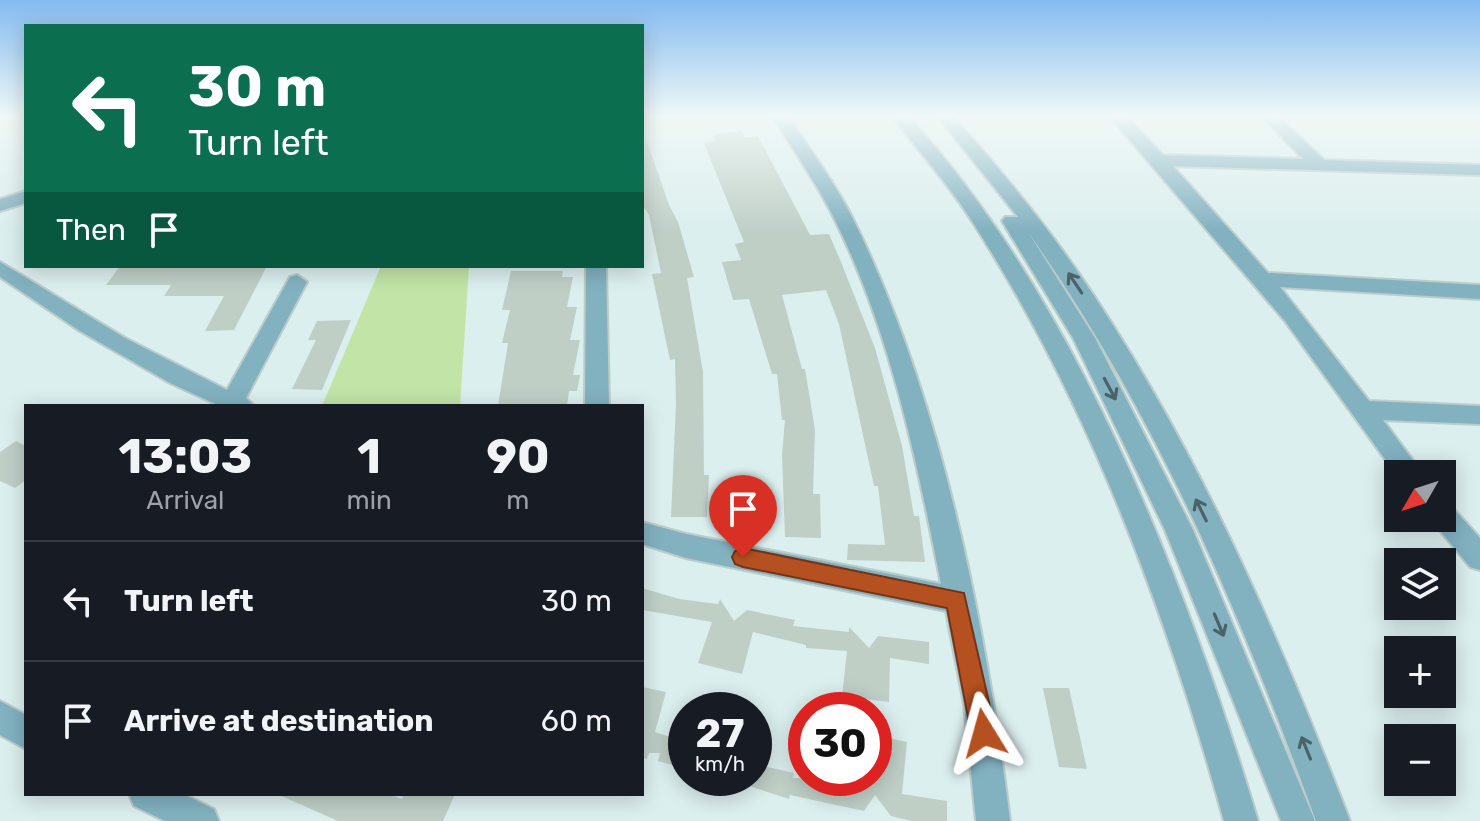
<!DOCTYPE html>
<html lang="en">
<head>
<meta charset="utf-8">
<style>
  body { margin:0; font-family:Rubik,sans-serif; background:#242831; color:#f1f3f6; height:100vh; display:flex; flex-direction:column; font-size:30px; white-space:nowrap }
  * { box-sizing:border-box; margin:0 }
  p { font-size:26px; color:#9ea1a6 }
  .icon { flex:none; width:44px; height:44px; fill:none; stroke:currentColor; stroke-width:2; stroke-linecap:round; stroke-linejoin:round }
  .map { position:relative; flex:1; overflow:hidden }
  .panel { position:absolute; left:24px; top:404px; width:620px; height:392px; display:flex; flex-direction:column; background:#171b24; border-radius:0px; box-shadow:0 4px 20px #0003 }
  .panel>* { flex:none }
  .guide { position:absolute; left:24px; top:24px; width:620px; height:244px; border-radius:0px; box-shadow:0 4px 20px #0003; background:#0b6e4f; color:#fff; overflow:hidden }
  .needle { width:52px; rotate:231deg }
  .fabs { position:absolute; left:1384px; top:460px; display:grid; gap:16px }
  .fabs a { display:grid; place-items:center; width:72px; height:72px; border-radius:0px; background:#171b24; box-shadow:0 4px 20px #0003; font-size:40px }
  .speed { position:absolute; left:668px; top:692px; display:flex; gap:16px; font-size:40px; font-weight:700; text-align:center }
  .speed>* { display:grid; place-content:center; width:104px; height:104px; border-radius:50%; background:#171b24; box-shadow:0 4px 20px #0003; line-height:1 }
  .speed small { font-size:20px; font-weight:400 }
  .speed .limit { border:12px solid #d22; background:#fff; color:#111 }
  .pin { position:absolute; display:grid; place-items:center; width:68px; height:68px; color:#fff; margin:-82px -34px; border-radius:50% 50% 50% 0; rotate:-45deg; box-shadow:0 0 8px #0007 }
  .pin .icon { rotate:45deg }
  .me { position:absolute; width:88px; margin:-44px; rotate:352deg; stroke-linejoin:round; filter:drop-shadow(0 0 6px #0008) }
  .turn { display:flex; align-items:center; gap:28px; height:168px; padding:0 32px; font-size:36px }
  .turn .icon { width:104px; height:104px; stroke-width:2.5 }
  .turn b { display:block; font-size:56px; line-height:68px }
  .then { display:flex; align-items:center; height:76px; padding:0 32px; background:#0003; gap:16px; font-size:30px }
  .eta { display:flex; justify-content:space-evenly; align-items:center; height:136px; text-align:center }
  .eta b { font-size:48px; font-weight:700; line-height:56px }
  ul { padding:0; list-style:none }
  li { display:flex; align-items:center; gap:24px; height:120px; padding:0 32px; border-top:2px solid #363941 }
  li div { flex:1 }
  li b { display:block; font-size:30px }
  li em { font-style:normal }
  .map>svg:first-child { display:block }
</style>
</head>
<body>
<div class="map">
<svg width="1480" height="821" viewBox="0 0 1480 821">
  <rect width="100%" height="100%" fill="#dbefee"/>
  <!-- green -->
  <polygon fill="#c2e4a7" points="381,266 469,266 460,406 322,406"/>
  <!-- building -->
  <g fill="#bfcfc6">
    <polygon points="742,131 745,138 758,136 810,235 829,234 841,262 875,348 902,446 914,516 919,516 925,562 847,560 848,544 885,545 878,486 874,486 839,324 826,290 782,295 802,369 805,369 815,430 813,494 820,494 821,538 785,537 782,455 785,420 782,420 777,374 772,374 749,299 733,300 722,262 741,260 735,244 744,242 704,143 716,141 713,135"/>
    <polygon points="645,136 669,205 678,222 694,277 687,278 703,372 704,475 709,475 707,517 671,517 676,404 675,359 670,360 652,274 661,273 649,215 642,204"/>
    <polygon points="120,266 267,266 234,330 205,331 224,296 164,296 171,285 106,285"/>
    <polygon points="511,271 563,271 562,277 573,277 567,307 577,307 570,340 580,340 573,375 580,375 577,391 569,391 567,406 498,406 508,343 502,343 510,310 502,310"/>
    <polygon points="351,320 322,390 292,389 316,340 308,340 317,321"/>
    <polygon points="16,441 26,446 26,480 15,488 0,481 0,452"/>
    <polygon points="642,588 679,599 718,604 720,599 734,621 747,610 795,620 793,626 849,632 849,627 869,648 878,636 929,642 929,664 890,658 889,702 842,696 847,651 806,648 806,645 753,632 742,674 698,663 712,622 642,610"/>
    <polygon points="642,687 666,692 655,732 686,742 686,769 658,761 660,753 649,753 647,759 642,758"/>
    <polygon points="1043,688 1069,688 1087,769 1059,767"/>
    <polygon points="874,735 907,742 902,794 947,801 947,821 912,821 891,816 875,795 864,811 790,795 789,799 746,785 747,778 754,778 754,764 794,773 793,778 874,778"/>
    <polygon points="277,794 389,794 402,799 404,794 455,794 443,821 338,821"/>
  </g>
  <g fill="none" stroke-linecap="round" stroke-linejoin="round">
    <!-- minor casing -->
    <g stroke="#bbcccb" stroke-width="4">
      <g id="minor">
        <path d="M773,117H789C810,150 836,184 853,219C941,397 986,625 1010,821H976L964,704L946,611L686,558L642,544V522L686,534L941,584C917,461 890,329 833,216C816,182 793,150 773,117Z"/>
        <path d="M893,117H909C1077,301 1187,585 1258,821H1224C1166,612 1089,402 970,218C947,182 918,151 893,117Z"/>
        <path d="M938,117H954C997,166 1038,215 1075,268C1193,438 1276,629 1350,821H1316C1241,614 1156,412 1028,232L1095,338L1193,530L1315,821H1281L1165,530L1073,338L1002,221L1005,217H1018Z"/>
        <polygon points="1110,117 1127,117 1163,155 1303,159 1262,117 1279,117 1324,160 1480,165 1480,175 1173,166 1268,273 1480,285 1480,299 1280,287 1369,401 1480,406 1480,424 1383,420 1423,474 1398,474 1398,477 1285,321"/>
        <polygon points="26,191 26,203 0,211 0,199"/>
        <polygon points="0,262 125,338 227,390 290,277 297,275 307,282 246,398 254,406 220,406 170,383 80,331 0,277"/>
        <polygon points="586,266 606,266 609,406 585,406"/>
        <polygon points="1442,503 1451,506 1480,538 1480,570 1470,567 1433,522 1431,518 1442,518"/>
        <polygon points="0,701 26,715 26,749 0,735"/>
        <polygon points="129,794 183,794 214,809 219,821 165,821 134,806"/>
      </g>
    </g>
    <!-- minor -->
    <use href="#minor" fill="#82b1c0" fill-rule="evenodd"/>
  </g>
  <!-- one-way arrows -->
  <defs><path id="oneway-shaft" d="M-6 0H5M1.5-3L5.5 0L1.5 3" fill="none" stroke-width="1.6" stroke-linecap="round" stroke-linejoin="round" transform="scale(2)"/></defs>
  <g stroke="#4b6268">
    <use href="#oneway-shaft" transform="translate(1075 283) rotate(-124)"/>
    <use href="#oneway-shaft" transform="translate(1110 389) rotate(62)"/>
    <use href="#oneway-shaft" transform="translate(1201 510) rotate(-116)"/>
    <use href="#oneway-shaft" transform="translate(1219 625) rotate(67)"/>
    <use href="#oneway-shaft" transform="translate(1306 748) rotate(-112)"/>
  </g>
  <!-- sky -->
  <linearGradient id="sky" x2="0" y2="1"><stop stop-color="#84bbf0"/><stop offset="0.5" stop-color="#eff8f7"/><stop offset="1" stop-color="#eff8f7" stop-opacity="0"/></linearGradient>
  <rect width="1480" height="232" fill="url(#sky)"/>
  <!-- route -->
  <polygon fill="#b55021" stroke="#763415" stroke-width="2" points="743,548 964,593 996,733 992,742 984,746 975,742 971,733 947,608 743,567 735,564 732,557 735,551"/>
</svg>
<div class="fabs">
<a><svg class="needle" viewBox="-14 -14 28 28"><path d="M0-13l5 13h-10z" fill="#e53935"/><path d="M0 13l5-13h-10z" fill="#9ea1a6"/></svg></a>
<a><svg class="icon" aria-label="layers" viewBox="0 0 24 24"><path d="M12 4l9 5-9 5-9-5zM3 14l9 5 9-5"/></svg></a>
<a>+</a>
<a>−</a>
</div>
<div class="speed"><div>27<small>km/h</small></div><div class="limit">30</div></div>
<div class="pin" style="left:743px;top:557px;background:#d93025"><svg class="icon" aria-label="arrive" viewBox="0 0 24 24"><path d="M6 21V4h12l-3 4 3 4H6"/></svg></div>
<svg class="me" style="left:984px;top:733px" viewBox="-20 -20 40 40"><path d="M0-17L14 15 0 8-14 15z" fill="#b55021" stroke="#fff" stroke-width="4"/></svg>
<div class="guide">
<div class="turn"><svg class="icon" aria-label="left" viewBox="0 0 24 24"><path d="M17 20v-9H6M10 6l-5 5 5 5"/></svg><div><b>30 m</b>Turn left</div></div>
<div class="then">Then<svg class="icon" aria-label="arrive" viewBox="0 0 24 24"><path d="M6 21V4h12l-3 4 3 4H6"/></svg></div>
</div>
<section class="panel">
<div class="eta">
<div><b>13:03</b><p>Arrival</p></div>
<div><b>1</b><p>min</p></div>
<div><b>90</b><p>m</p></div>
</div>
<ul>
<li><svg class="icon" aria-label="left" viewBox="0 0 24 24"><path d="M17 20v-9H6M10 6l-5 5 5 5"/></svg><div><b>Turn left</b></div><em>30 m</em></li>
<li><svg class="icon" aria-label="arrive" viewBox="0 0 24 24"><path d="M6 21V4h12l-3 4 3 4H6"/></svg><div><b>Arrive at destination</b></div><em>60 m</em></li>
</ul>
</section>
</div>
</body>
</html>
